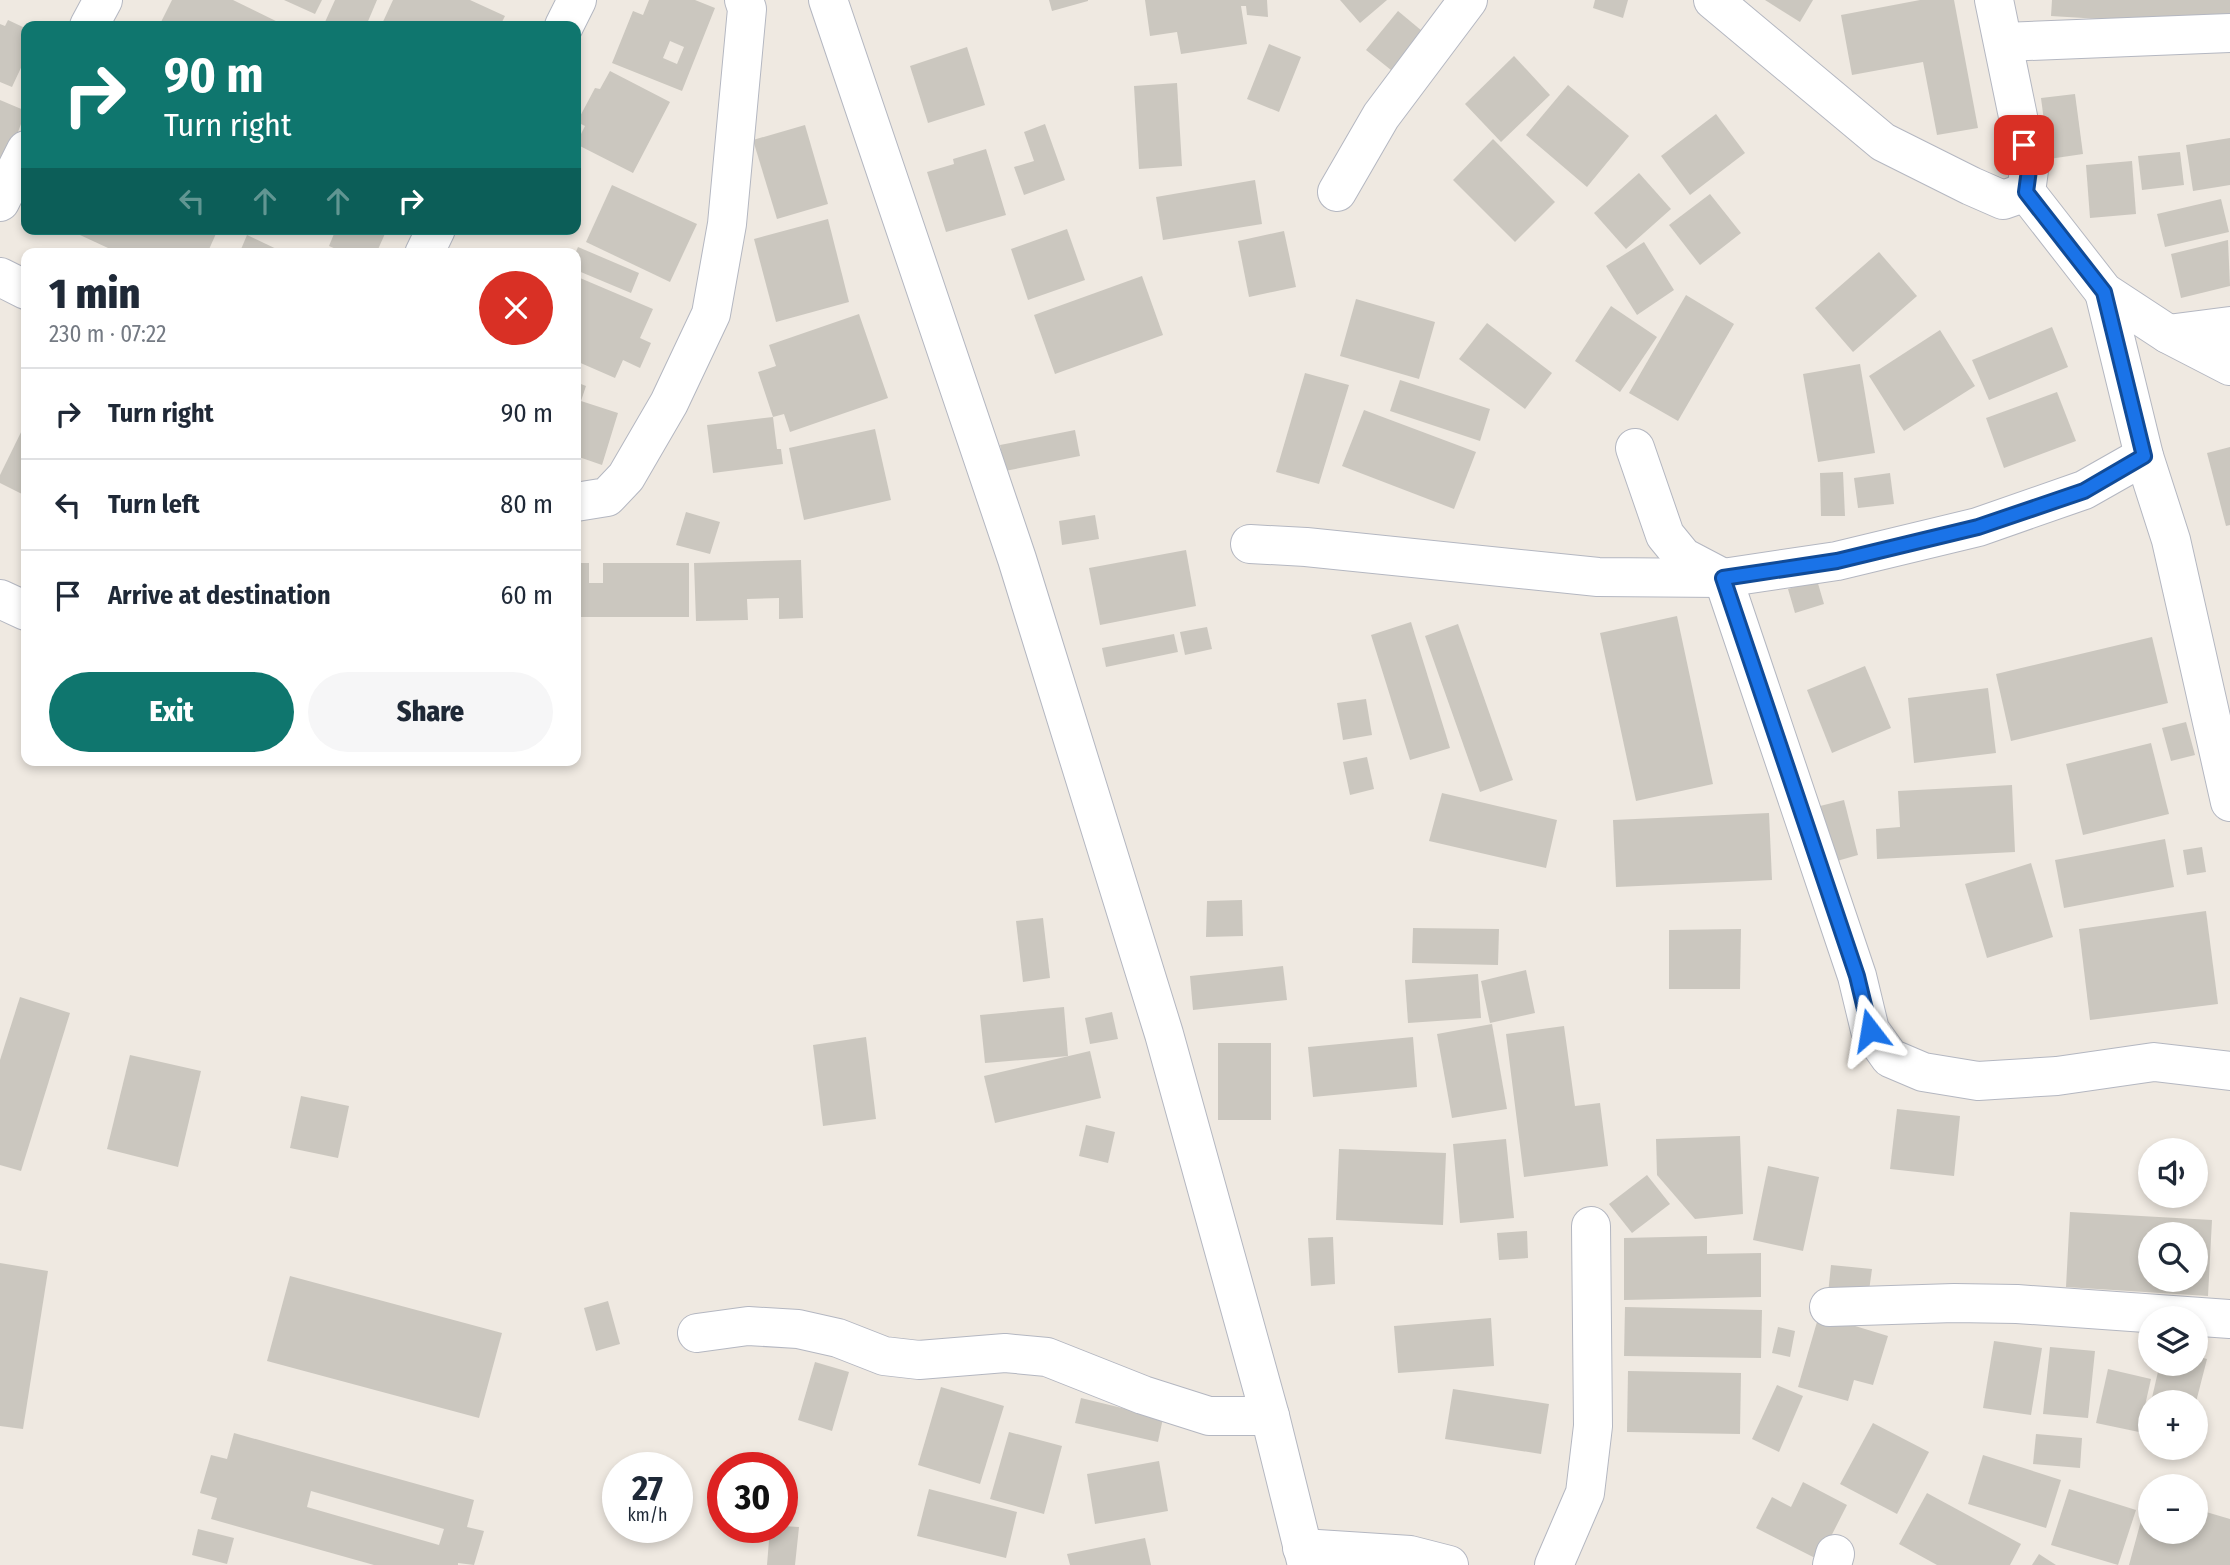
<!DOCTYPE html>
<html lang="en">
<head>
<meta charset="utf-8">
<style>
  body { margin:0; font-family:"Fira Sans Condensed",sans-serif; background:#f6f6f7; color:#1f2937; height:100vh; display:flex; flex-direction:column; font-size:26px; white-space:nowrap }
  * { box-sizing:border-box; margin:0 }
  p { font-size:23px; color:#747a83 }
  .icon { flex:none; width:38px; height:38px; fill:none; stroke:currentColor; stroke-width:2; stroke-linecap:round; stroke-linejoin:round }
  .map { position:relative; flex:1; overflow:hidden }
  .sheet { position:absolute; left:21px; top:248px; width:560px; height:518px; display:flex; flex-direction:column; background:#fff; border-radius:14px; box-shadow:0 4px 10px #0003 }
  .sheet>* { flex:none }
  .banner { position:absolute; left:21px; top:21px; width:560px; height:214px; border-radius:14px; box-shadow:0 4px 10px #0003; background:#0f766e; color:#fff; overflow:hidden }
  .buttons { position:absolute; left:2138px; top:1138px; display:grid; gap:14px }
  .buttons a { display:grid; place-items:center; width:70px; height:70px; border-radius:50%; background:#fff; box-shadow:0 4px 10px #0003; font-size:35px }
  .speed { position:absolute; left:602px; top:1452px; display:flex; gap:14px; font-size:35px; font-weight:700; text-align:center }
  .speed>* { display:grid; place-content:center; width:91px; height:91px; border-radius:50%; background:#fff; box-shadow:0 4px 10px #0003; line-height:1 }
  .speed small { font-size:18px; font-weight:400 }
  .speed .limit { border:10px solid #d22; background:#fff; color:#111 }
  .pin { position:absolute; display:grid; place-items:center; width:60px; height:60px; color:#fff; margin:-30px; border-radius:14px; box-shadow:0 4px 10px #0006 }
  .me { position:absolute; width:77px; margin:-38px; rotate:346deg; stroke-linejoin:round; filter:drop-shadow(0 0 5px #0008) }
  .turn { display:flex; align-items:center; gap:24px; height:147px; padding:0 28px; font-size:32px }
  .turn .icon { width:91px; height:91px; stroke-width:2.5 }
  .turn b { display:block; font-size:49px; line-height:60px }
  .lanes { display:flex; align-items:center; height:66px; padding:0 28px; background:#0003; justify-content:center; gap:35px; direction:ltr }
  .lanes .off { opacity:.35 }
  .round { display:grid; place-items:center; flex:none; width:74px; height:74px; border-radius:37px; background:#f6f6f7 }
  .summary { display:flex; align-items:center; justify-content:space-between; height:119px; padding:0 28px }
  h1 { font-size:42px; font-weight:800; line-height:52px }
  .cta { display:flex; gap:14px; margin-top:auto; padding:14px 28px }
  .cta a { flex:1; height:80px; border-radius:42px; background:#0f766e; color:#fff; font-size:28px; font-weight:800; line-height:80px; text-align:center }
  .cta a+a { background:#f6f6f7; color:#1f2937 }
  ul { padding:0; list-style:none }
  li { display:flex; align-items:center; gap:21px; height:91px; padding:0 28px; border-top:2px solid #e0e1e3 }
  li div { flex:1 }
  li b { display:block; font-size:26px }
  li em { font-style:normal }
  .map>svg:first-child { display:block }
</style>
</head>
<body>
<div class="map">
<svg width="2230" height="1565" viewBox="0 0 2230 1565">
  <rect width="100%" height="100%" fill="#efe9e1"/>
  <!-- building -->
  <g fill="#cbc7bf" fill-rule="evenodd">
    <polygon points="172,0 233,0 286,26 159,26"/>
    <polygon points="284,0 322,0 315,14"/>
    <polygon points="335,0 377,0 366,26 335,26 325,22"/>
    <polygon points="393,0 470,0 505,16 500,26 381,26"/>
    <path d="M649,0H695L715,8L682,91L612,63L633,11L643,15ZM670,41L684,47L677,64L663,58Z"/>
    <polygon points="1049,0 1088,0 1088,1 1052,11"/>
    <polygon points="1145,0 1267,0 1268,17 1247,15 1246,6 1241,6 1247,44 1181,54 1177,32 1150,36"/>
    <polygon points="1340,0 1387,0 1360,23"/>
    <polygon points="1595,0 1628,0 1623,18 1593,8"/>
    <polygon points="1765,0 1813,0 1800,22"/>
    <polygon points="1920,0 1954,0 1978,128 1937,135 1923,62 1852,75 1841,15"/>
    <polygon points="2052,0 2230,0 2230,27 2051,16"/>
    <polygon points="1398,11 1422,31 1391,70 1366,50"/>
    <polygon points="8,20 25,28 22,34 26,36 26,57 12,87 0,82 0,24 5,26"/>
    <polygon points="1269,44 1301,57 1279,112 1247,99"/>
    <polygon points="967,47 985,105 928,123 910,66"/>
    <polygon points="1514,56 1550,95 1501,142 1465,104"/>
    <polygon points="610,71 670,102 633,173 576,144 585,126 577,122 595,88 600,89"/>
    <polygon points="1177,83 1182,166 1139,169 1134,86"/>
    <polygon points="1568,85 1629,136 1587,187 1526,135"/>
    <polygon points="2075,94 2083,154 2049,159 2041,98"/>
    <polygon points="0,100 26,111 0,179"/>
    <polygon points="1716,114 1745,153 1690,195 1661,156"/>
    <polygon points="1045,124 1065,180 1024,195 1014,167 1034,161 1024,132"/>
    <polygon points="805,125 828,204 777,219 753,140"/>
    <polygon points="2230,138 2230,185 2193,191 2186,145"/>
    <polygon points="1493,139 1555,202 1515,242 1453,180"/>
    <polygon points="986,149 1006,215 946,232 927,172 954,164 953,159"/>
    <polygon points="2180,152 2184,185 2142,190 2138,156"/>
    <polygon points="2132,161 2136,214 2090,218 2086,165"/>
    <polygon points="1639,173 1671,209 1626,249 1594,213"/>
    <polygon points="1255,180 1262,224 1163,240 1156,197"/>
    <polygon points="612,185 697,224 670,282 586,242"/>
    <polygon points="1710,194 1741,233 1700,265 1669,225"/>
    <polygon points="2221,199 2229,232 2165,247 2157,214"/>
    <polygon points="828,219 849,302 776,322 754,239"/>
    <polygon points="67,229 218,229 207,254 121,254"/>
    <polygon points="336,229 387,229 376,254 347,254 329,246"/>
    <polygon points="1067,229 1085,280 1028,300 1011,249"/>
    <polygon points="1284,231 1296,287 1249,297 1238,241"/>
    <polygon points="247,235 287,254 239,254"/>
    <polygon points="2228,240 2230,286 2181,298 2171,254"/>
    <polygon points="1644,242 1674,290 1637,315 1606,266"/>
    <polygon points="578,247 639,273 631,293 576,270 575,254"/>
    <polygon points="1879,252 1917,296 1853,352 1815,308"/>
    <polygon points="1142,276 1163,335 1055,374 1034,315"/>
    <polygon points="580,278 653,309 640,338 651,343 640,368 623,360 615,378 576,361 576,289"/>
    <polygon points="1686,295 1734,324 1678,421 1629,393"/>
    <polygon points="1356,299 1435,322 1419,379 1340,356"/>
    <polygon points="1611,306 1657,337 1620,392 1575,361"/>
    <polygon points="859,314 888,398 790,432 784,414 773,417 777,449 781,449 783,464 713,473 707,425 773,417 758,372 776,366 769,345"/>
    <polygon points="1487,323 1552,373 1525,409 1459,359"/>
    <polygon points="2052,327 2068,367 1989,400 1972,360"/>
    <polygon points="1940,330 1975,386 1904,431 1869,376"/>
    <polygon points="1860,364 1875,453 1818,462 1803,374"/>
    <polygon points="1305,373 1349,385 1319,484 1276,472"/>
    <polygon points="1400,380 1490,409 1480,441 1390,411"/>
    <polygon points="576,382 586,386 581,401 618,413 602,465 576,456"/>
    <polygon points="2057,392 2076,441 2004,468 1986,418"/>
    <polygon points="1364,410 1476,452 1454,509 1342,466"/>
    <polygon points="26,422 26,496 0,483 0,475"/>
    <polygon points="875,429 891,500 804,520 789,448"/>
    <polygon points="1075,430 1080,456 1005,471 1000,445"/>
    <polygon points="2230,447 2230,525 2226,526 2207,453"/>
    <polygon points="1843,472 1845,516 1821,516 1820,473"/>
    <polygon points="1890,473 1894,504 1858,508 1854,478"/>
    <polygon points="686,512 720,522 710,554 676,545"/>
    <polygon points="1095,515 1099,539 1062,545 1059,521"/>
    <polygon points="1186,550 1196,606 1100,625 1089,568"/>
    <polygon points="801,560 803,618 779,619 779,598 747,599 748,620 696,621 694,563"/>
    <polygon points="576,563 589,563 589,583 603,583 603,563 689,563 689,617 576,617"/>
    <polygon points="1817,580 1824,604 1795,613 1788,589"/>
    <polygon points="1677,616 1713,784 1636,801 1600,633"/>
    <polygon points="1411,622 1450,748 1410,760 1371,635"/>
    <polygon points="1458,624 1513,780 1480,792 1425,636"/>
    <polygon points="1207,627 1212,649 1185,655 1180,632"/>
    <polygon points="1174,634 1178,652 1106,667 1102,648"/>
    <polygon points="2152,637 2168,703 2011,741 1996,674"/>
    <polygon points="1865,666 1891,728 1832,753 1807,690"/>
    <polygon points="1988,688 1996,753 1914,763 1908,698"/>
    <polygon points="1366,699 1372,735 1343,740 1337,703"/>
    <polygon points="2186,722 2195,755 2171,761 2162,728"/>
    <polygon points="2151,743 2169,814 2083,835 2066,764"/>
    <polygon points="1367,757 1374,789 1350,795 1343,762"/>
    <polygon points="2012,785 2015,852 1877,859 1876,829 1900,827 1898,791"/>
    <polygon points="1442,793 1557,820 1546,868 1429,841"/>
    <polygon points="1844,800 1858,855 1830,863 1816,807"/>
    <polygon points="1769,813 1772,880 1616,887 1613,820"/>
    <polygon points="2165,839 2174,887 2064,908 2055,860"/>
    <polygon points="2202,847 2206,872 2187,875 2183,850"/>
    <polygon points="2031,863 2053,937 1987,958 1965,884"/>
    <polygon points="1242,900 1243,936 1206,937 1207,901"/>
    <polygon points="2206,911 2218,1004 2090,1020 2079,929"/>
    <polygon points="1043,918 1050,978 1023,982 1016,921"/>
    <polygon points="1413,928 1499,929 1498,965 1412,963"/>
    <polygon points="1741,929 1740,989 1669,989 1669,930"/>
    <polygon points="1283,966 1287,1000 1193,1010 1190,976"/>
    <polygon points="1526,970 1535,1013 1490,1023 1481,981"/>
    <polygon points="1478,974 1481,1018 1408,1023 1405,980"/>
    <polygon points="20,997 70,1013 21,1171 0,1165 0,1060"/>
    <polygon points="1064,1007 1068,1056 985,1063 980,1015"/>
    <polygon points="1112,1012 1118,1039 1090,1044 1085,1018"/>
    <polygon points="1492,1024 1507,1109 1452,1118 1437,1034"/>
    <polygon points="1564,1026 1575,1106 1600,1103 1608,1166 1524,1177 1506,1034"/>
    <polygon points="866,1037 876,1119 823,1126 813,1045"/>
    <polygon points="1413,1037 1417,1087 1313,1097 1308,1047"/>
    <rect x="1218" y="1043" width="53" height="77"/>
    <polygon points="1090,1051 1101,1098 995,1123 984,1076"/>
    <polygon points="130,1055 201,1071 178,1167 107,1149"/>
    <polygon points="301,1096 349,1106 338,1158 290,1148"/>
    <polygon points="1897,1109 1960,1116 1954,1176 1890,1169"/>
    <polygon points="1086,1125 1115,1132 1108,1163 1079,1156"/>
    <polygon points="1740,1136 1743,1214 1695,1219 1657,1175 1656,1139"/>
    <polygon points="1506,1139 1514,1218 1460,1223 1453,1144"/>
    <polygon points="1339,1149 1446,1153 1443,1225 1336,1220"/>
    <polygon points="1768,1166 1819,1177 1803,1251 1753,1240"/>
    <polygon points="1647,1175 1670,1204 1632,1233 1609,1204"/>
    <path d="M2070,1212L2212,1220L2208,1296L2066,1287ZM2151,1234H2196V1279H2151Z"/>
    <polygon points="1527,1231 1528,1258 1499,1260 1497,1233"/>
    <polygon points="1707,1236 1707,1254 1761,1253 1761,1297 1624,1300 1624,1238"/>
    <polygon points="1333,1237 1335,1284 1311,1286 1308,1238"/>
    <polygon points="0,1263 48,1271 23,1429 0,1426"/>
    <polygon points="1831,1265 1872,1269 1868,1298 1828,1294"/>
    <polygon points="290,1276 502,1333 479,1418 267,1361"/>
    <polygon points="608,1301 620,1344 596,1351 584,1308"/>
    <polygon points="1625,1307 1762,1310 1761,1358 1624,1356"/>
    <polygon points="1819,1315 1888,1336 1873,1385 1854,1380 1848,1401 1798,1387"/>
    <polygon points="1491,1318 1494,1366 1398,1373 1394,1326"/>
    <polygon points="1778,1327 1795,1331 1790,1357 1772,1353"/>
    <polygon points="1994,1341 2042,1348 2031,1415 1983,1408"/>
    <polygon points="2050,1347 2095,1351 2088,1418 2043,1414"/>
    <polygon points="2196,1356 2207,1359 2196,1402 2151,1402 2160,1363 2196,1363"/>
    <polygon points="815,1362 849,1372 832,1431 798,1420"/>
    <polygon points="2108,1369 2151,1379 2139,1432 2096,1423"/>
    <polygon points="1628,1371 1741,1373 1740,1434 1627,1432"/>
    <polygon points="1777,1385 1803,1396 1779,1452 1752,1439"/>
    <polygon points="941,1387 1004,1406 980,1484 918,1465"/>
    <polygon points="1453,1389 1549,1404 1541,1454 1445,1439"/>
    <polygon points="1081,1398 1163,1418 1158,1442 1075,1423"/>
    <polygon points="1873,1423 1929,1452 1897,1514 1840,1484"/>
    <polygon points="1009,1432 1062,1446 1044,1514 990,1499"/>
    <path d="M234,1433L474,1500L467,1527L484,1531L474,1565L458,1563V1565H374L211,1519L217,1498L200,1493L211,1455L227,1459ZM311,1491L444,1529L439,1545L307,1507Z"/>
    <polygon points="2036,1434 2082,1438 2080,1468 2033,1464"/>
    <polygon points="1983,1455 2061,1480 2046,1528 1968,1504"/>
    <polygon points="1159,1461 1168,1511 1095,1524 1087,1474"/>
    <polygon points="1803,1482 1847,1505 1819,1560 1756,1528 1772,1497 1791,1507"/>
    <polygon points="929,1489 1017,1512 1006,1558 917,1536"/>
    <polygon points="2069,1489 2136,1510 2118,1565 2051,1545"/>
    <polygon points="1927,1493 2021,1544 2010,1565 1937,1565 1899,1544"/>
    <polygon points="2148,1495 2151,1496 2151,1531 2196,1531 2196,1509 2230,1519 2230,1565 2129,1565"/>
    <polygon points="782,1526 799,1527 795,1565 767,1565 770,1528 782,1528"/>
    <polygon points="198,1529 234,1538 227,1564 192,1555"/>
    <polygon points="1145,1538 1151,1565 1070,1565 1067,1554"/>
    <polygon points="2039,1554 2056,1565 2032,1565"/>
  </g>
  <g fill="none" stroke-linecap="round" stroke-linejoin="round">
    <!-- minor casing -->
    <g stroke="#b4b7c1" stroke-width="40">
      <g id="minor">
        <polyline points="828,0 1017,559 1164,1034 1270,1416 1307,1565"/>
        <polyline points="1713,0 1883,142 1971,186 2003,200 2026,192"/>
        <polyline points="1994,0 2029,170 2026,192 2104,292 2168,334 2230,366"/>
        <polyline points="89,26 103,0"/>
        <polyline points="564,26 577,0"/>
        <polyline points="2004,42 2230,33"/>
        <polyline points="1337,192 1381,116 1468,0"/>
        <polyline points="0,202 26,150"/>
        <polyline points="424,254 436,229"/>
        <polyline points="0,277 26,290"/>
        <polyline points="2104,292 2144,456 2171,540 2230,802"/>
        <polyline points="2168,334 2230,326"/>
        <polyline points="1635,448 1665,535 1683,557 1723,578 1857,976 1870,1030 1890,1058 1923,1072 1978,1081 2057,1076 2154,1062 2230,1071"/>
        <polyline points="576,502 607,497 626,477 669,403 711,314 727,224 747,9 744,0"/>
        <polyline points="1250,544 1306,547 1598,577 1723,578 1837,561 1978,527 2084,490 2144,456"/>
        <polyline points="0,599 26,611"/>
        <polyline points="1829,1307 1954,1303 2017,1304 2230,1319"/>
        <polyline points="697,1333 748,1326 798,1329 838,1338 884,1356 919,1360 1005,1353 1047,1357 1143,1395 1209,1416 1270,1416"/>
        <polyline points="1302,1548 1410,1555 1449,1565"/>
        <polyline points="1554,1565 1585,1493 1593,1426 1591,1226"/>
        <polyline points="1832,1565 1835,1554"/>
      </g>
    </g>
    <!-- minor -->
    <use href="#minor" stroke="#fff" stroke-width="38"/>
  </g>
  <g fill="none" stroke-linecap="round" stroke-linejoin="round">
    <!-- route casing -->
    <g stroke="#114b97" stroke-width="18">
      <polyline id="route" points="1870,1030 1857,976 1723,578 1837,561 1978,527 2084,491 2144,456 2104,292 2026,192 2029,170 2024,145"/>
    </g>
    <!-- route -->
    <use href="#route" stroke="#1a73e8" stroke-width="12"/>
  </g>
</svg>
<div class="buttons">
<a><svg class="icon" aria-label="sound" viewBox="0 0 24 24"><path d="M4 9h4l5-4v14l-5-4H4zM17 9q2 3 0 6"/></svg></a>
<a><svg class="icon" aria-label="search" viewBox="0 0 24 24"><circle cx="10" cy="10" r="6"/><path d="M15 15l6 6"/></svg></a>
<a><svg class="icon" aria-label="layers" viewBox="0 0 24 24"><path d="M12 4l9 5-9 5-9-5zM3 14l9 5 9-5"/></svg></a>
<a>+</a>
<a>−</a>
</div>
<div class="speed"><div>27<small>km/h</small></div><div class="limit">30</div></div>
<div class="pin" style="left:2024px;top:145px;background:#d93025"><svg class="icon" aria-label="arrive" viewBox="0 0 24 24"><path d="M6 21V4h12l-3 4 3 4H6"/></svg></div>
<svg class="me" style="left:1870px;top:1030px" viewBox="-20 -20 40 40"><path d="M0-17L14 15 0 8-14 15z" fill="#1a73e8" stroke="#fff" stroke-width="4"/></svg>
<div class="banner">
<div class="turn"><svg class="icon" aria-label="right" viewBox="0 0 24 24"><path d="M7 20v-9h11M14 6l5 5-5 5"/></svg><div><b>90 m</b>Turn right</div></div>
<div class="lanes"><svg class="icon off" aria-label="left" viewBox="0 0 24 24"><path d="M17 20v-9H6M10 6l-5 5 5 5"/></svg><svg class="icon off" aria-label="ahead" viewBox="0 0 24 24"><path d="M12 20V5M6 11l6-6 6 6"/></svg><svg class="icon off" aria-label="ahead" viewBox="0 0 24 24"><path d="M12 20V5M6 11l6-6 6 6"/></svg><svg class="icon" aria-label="right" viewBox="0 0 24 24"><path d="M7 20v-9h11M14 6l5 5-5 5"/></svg></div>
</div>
<section class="sheet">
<div class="summary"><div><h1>1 min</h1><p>230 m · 07:22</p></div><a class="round" style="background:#d93025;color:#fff"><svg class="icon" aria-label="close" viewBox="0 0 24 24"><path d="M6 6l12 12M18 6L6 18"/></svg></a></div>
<ul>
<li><svg class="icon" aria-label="right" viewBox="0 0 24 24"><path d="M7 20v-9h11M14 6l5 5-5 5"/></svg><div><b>Turn right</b></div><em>90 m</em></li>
<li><svg class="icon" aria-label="left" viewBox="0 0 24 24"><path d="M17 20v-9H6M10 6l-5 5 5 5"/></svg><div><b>Turn left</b></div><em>80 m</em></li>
<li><svg class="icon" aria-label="arrive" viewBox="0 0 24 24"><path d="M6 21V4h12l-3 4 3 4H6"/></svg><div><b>Arrive at destination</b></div><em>60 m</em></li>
</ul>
<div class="cta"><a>Exit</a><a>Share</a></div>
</section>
</div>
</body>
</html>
